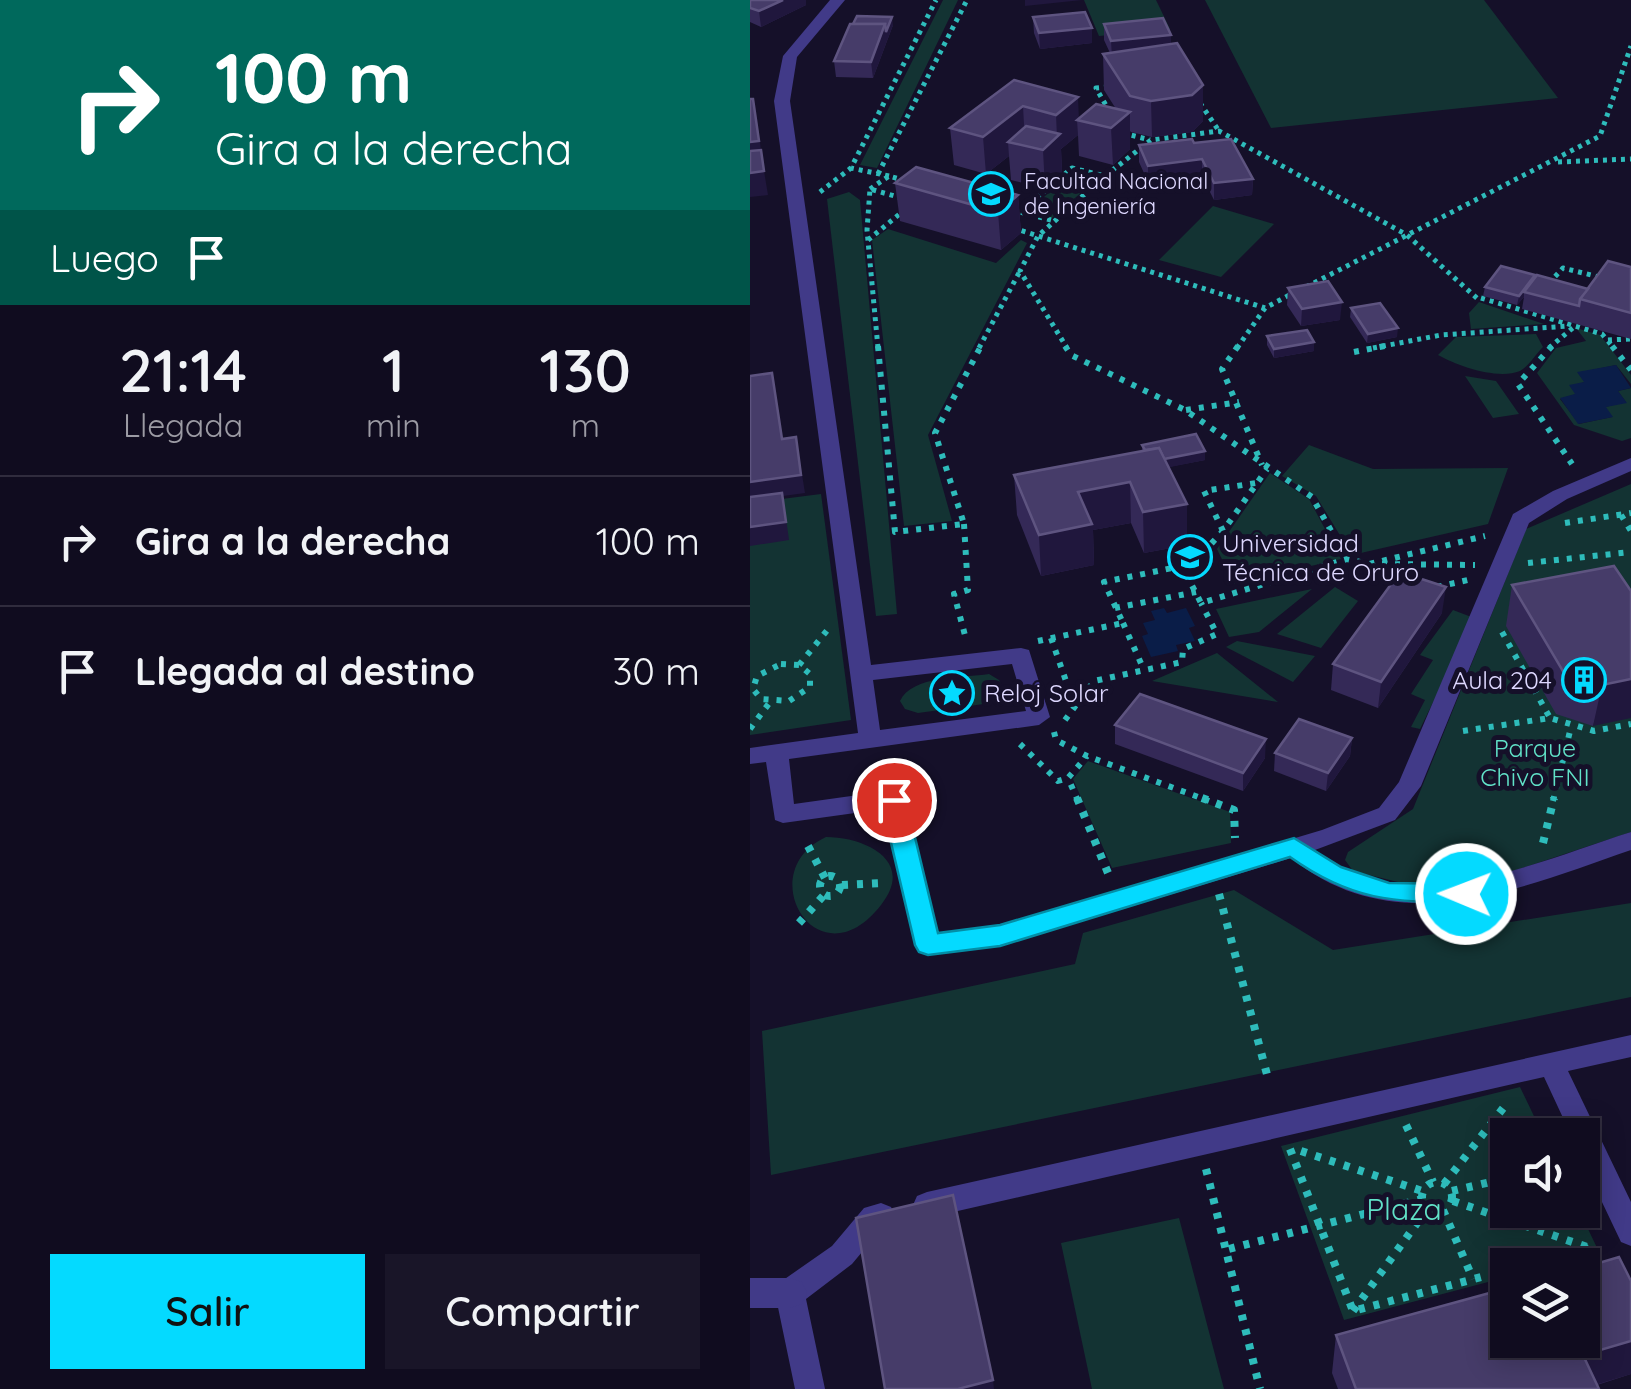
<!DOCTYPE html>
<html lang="es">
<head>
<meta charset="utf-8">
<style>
  body { margin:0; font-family:Quicksand,sans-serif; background:#191528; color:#f1f3f6; height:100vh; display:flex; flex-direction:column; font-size:38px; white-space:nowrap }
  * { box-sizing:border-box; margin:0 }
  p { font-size:32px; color:#9c9ba4 }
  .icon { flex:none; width:55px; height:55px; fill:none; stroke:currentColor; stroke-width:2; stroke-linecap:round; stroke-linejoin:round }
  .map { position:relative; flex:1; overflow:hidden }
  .details { display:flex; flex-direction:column; background:#100c1f; width:750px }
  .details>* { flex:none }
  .top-card { background:#00695c; color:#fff; overflow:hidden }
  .buttons { position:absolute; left:740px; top:1118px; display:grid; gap:20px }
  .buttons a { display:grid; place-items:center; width:110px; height:110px; border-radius:0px; background:#100c1f; box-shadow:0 5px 25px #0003,0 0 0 2px #302c3d; font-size:50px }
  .pin { position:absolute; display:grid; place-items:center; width:85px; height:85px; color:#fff; margin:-42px; border:5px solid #fff; border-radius:50%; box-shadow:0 2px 10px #0007 }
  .me { position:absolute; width:110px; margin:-55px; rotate:271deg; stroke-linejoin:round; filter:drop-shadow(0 0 8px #0008) }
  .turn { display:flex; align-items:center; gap:35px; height:210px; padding:0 50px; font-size:45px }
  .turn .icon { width:130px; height:130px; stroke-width:2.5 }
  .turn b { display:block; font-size:70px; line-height:85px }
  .then { display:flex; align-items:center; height:95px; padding:0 50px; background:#0003; gap:20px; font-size:38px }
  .eta { display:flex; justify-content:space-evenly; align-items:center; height:170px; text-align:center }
  .eta b { font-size:60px; font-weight:600; line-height:70px }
  .action { display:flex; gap:20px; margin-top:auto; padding:20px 50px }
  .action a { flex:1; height:115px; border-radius:0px; background:#04daff; color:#111; font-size:40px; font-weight:600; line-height:115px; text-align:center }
  .action a+a { background:#191528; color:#f1f3f6 }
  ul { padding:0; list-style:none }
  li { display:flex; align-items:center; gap:30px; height:130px; padding:0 50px; border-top:2px solid #302c3d }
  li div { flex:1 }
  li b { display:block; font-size:38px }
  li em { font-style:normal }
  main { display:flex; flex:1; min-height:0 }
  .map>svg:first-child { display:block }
</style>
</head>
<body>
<main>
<section class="details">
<div class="top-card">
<div class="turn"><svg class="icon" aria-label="right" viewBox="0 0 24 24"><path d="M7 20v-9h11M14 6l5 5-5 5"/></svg><div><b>100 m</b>Gira a la derecha</div></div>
<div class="then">Luego<svg class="icon" aria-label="arrive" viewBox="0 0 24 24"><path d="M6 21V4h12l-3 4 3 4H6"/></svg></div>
</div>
<div class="eta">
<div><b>21:14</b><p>Llegada</p></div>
<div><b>1</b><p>min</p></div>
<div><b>130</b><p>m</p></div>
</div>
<ul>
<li><svg class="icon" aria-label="right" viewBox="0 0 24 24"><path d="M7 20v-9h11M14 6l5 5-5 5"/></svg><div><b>Gira a la derecha</b></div><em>100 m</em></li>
<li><svg class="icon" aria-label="arrive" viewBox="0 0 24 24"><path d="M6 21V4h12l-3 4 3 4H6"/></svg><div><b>Llegada al destino</b></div><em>30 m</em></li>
</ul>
<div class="action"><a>Salir</a><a>Compartir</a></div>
</section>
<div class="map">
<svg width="881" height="1389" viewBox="0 0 881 1389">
  <rect width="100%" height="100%" fill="#151029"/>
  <!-- green -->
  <g fill="#133333">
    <polygon points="193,0 208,0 127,168 110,165"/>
    <polygon points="334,0 406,0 420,29 349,36"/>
    <polygon points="455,0 734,0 808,98 521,128"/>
    <polygon points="325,170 349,177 302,218 278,211"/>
    <polygon points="99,192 110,200 147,614 126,616 77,199"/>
    <polygon points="463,206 524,224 471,277 409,260"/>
    <polygon points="138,229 246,263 271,240 277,243 178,435 202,521 154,526 122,240"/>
    <polygon points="729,302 794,324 721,329 719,313"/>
    <polygon points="826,328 850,335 881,375 881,384 866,365 828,373 835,382 820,386 826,394 810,399 829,424 862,417 855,407 876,402 868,391 881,388 881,438 872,441 824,425 787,373 806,348 836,341"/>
    <path d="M786,334L793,347C786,354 778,367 770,371C747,380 708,366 688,355L706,337Z"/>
    <polygon points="715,376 746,381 769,414 743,418"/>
    <polygon points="559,445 623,469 758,468 738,524 602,555 566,496 532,476"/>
    <polygon points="520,473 559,499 591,559 484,584 467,549"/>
    <polygon points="881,484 881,832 739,879 656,884 603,871 595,860 598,852 663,809 776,529"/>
    <polygon points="71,494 101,720 0,735 0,503"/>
    <polygon points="585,587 608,601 571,648 527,634"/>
    <polygon points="562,589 509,632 479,637 466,609"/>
    <polygon points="703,610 724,618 670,729 661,727 675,700 661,694 683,660 670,655"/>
    <polygon points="487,641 565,656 543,682 476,647"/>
    <polygon points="467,653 528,702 402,681"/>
    <path d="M239,674L249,680L253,688L241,703L168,713L155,709L150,701C162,675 213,678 239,674Z"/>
    <polygon points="338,761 480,812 481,843 362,868 323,779"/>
    <path d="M76,837C115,837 166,861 131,905C68,986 0,872 76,837Z"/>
    <polygon points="484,890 583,950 881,903 881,997 21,1175 12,1031 325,964 333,933"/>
    <polygon points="770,1087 793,1135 758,1135 758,1210 829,1210 849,1252 801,1265 758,1265 757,1277 594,1320 531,1146"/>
    <polygon points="429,1218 474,1389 342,1389 311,1243"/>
  </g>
  <!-- water -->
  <g fill="#0a1d48">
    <polygon points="866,365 881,388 868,391 877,403 856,407 863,417 828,424 810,398 825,394 819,385 834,382 827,372"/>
    <polygon points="414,608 417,613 436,608 445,626 439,628 445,641 426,645 428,651 401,657 392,636 398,634 393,623 405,620 401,611"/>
  </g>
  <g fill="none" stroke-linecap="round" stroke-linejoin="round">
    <!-- path-far2 -->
    <g stroke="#2ebcbb" stroke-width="5" stroke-dasharray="4 5" stroke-linecap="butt">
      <polyline points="358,87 346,88 361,114"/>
      <polyline points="450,103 469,131"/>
      <polyline points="373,133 400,140"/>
      <polyline points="808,162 881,159"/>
      <polyline points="128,174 217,0"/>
      <polyline points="139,176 101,168 186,0"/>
      <polyline points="355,176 401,140 469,131 657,235 730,301"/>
      <polyline points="120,189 139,176 156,181"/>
      <polyline points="70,192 101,168"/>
      <polyline points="301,220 270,212 322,168 355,176 288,236 270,271 317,348"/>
      <polyline points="263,228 515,308"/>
      <polyline points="118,240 152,212"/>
      <polyline points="799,283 813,268 853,278"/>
      <polyline points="556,287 850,136 881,46"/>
      <polyline points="731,298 852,334 857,340 881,339"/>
      <polyline points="858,341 864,348"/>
      <polyline points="128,348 117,230 120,189 155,199"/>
      <polyline points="229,348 270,271"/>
      <polyline points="487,348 515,308 545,292"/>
      <polyline points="623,348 691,335 819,326"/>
      <polyline points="799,348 825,326"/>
    </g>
    <!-- path-far1 -->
    <g stroke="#2ebcbb" stroke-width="6" stroke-dasharray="5 8" stroke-linecap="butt">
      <polyline points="128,346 145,532 214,524 185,433 231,346"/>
      <polyline points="315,346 321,355 435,410 562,497 597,559"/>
      <polyline points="488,346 472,369 512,465"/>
      <polyline points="802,346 768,384 822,464"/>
      <polyline points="862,346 881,370"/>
      <polyline points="604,352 635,346"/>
      <polyline points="436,410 489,402"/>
      <polyline points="871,515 881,531"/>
      <polyline points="815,523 881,513"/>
      <polyline points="214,524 218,590 204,594 216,639"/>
      <polyline points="473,531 454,491 506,483"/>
      <polyline points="778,563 881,552"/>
      <polyline points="620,564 650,581"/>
      <polyline points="632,564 725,565"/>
      <polyline points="435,572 473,531 517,469"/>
      <polyline points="687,587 718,580"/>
      <polyline points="365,608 446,592"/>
      <polyline points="373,623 394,670"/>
      <polyline points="752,632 800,718"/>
      <polyline points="301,638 325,707"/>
      <polyline points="288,641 373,623 354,582 432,566 451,603 597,559 619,564 735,536"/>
      <polygon points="31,664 49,665 60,674 60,687 39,701 11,699 3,689 7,676"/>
      <polyline points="49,665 79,628"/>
      <polyline points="315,720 344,681 432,662 433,649 467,634 451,603"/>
      <polyline points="0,729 20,702"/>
      <polyline points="713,731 800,718 844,731 881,724"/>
      <polyline points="304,732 306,740 337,756 459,801"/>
      <polyline points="270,744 308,781 318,778"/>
      <polyline points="328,801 318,778 337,756"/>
      <polyline points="803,801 821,727"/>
    </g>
    <!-- path -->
    <g stroke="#2ebcbb" stroke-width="8" stroke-dasharray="6 9" stroke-linecap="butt">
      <polyline points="327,798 358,873"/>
      <polyline points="452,798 484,810 485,838"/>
      <polyline points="793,843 804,798"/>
      <polyline points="58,846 75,878"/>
      <circle cx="80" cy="886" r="10"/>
      <polyline points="92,885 133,883"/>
      <polyline points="469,894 519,1082"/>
      <polyline points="49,923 75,894"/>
      <polyline points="656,1125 683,1182"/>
      <polyline points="540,1149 603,1311 758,1270"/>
      <polyline points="551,1151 672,1191"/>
      <polyline points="456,1169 510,1389"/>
      <circle cx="687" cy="1197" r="15"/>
      <polyline points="694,1184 758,1102"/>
      <polyline points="702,1191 758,1178"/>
      <polyline points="703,1201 840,1248"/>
      <polyline points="693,1210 723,1279"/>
      <polyline points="479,1249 672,1199"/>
      <polyline points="776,1265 839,1248"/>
      <polyline points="603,1311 678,1208"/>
    </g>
    <!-- lane -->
    <g fill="#413a88" fill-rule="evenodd">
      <path d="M80,0H95L47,57L40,101L121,665L271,648L279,650L300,717L289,725L39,759L44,804L144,790L152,793L188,934L250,926L572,830L629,808L649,782L763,514L803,491L881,458V471L817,499L779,523L671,786L645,820L565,850C660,923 782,863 881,832V850C768,889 647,943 541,858L250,946L178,955L169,952L165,945L134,809L33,823L25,820L16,762L0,764V748L108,733L24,101L33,56ZM262,664L276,711L130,730L123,680Z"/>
      <polygon points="881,1035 881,1057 818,1071 881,1202 881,1246 871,1242 832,1160 832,1135 821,1135 794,1077 177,1218 167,1214 163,1205 167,1196 177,1192"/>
      <polygon points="131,1203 141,1207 145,1216 141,1225 132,1228 102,1264 56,1299 75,1389 45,1389 25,1293 29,1283 82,1246 114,1208"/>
    </g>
    <!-- street -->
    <polygon fill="#413a88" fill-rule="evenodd" points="0,1278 40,1278 52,1282 57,1293 52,1304 40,1308 0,1308"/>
  </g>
  <!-- wall -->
  <g fill="#342957">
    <polygon points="0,0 56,0 56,5 11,27 0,22"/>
    <polygon points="283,17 342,43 290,49 284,33"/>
    <polygon points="354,24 421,35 421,44 453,85 453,121 442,132 402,137 381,132 380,131 380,149 363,165 329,156 328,135 311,149 312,172 295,188 261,180 259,156 236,174 204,165 200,128 264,80 329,118 366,109 354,90 353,54 360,53 354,40"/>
    <polygon points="143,25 123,78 86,77 84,61"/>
    <polygon points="444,143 503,179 502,195 464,200 452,176 398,182 389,162 389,145"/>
    <polygon points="145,183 268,195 271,233 251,250 150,221"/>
    <polygon points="881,267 881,339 772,309 774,297 767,305 733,296 735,287 784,279 838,289"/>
    <polygon points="538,288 590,320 551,326 537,305"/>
    <polygon points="601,308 647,337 617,343 600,317"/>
    <polygon points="517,336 564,351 524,358 517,345"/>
    <polygon points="392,445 455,451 455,460 418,467 437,504 437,545 394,553 381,523 343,530 344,565 291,576 267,515 264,475 392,451"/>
    <polygon points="762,585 881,591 843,726 806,714 756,626"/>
    <polygon points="692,613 628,708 581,690 583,664"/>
    <polygon points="365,725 515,758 493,791 365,744"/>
    <polygon points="602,738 600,756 576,791 524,771 525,753"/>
    <polygon points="586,1335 881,1374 847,1385 849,1389 588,1389 582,1373"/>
  </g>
  <!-- shaded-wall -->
  <g fill="#20173d">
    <polygon points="33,0 56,0 56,5 11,27 9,11"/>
    <polygon points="275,0 332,0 275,6"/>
    <polygon points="142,17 143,25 123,78 121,62 135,24"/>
    <polygon points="342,28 342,43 290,49 289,33"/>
    <polygon points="421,35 421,51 362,57 361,41"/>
    <polygon points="453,85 453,121 442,132 402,137 401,101"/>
    <polygon points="328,97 329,120 327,120 328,135 311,149 312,172 295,188 293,150 307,137 306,115"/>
    <polygon points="273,106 275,143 258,142 259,156 236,174 233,137"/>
    <polygon points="380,112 380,149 363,165 361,128"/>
    <polygon points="7,122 13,164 0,166 0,142"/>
    <polygon points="452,159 452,176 398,182 398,166"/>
    <polygon points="14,171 18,195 0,197 0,173"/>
    <polygon points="503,179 502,195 464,200 464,183"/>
    <polygon points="268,195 271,233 251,250 248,212"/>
    <polygon points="785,275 783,284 774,292 774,297 767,305 769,296"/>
    <polygon points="592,302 590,320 551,326 552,309"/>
    <polygon points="648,328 647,337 617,343 618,334"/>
    <polygon points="564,342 564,351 524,358 524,349"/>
    <polygon points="46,437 55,493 33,496 39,540 0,546 0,482"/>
    <polygon points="455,451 455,460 401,471 400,461"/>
    <polygon points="380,482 381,523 343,530 344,565 291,576 289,535 328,492"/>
    <polygon points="437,504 437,545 394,553 393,512"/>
    <polygon points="696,587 692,613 628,708 631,682"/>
    <polygon points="881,679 881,718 843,726 852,685"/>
    <polygon points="602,738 600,756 576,791 578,773"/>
    <polygon points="516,739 515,758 493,791 493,773"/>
    <polygon points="881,1341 881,1374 832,1389 833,1355"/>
    <polygon points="243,1380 244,1389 208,1389"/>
  </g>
  <!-- building -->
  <g fill="#463c69" stroke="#5e5480" stroke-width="2.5">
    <polygon points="0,0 33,0 9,11 0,8"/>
    <polygon points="335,12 342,28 289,33 283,17"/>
    <polygon points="107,16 142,17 136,32 135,24 103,24"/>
    <polygon points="413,18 421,35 361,41 354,24"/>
    <polygon points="100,24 135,24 121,62 84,61"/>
    <polygon points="427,43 453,85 442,95 401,101 380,96 353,54"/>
    <polygon points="264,80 328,97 306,115 273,106 233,137 200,128"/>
    <polygon points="0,99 3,99 9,141 0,142"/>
    <polygon points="346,104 380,112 361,128 327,120"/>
    <polygon points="276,126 310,134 293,150 258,142"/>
    <polygon points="442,139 444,143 481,139 503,179 464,183 452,159 398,166 389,145"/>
    <polygon points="11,150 14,171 0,173 0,151"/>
    <polygon points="166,167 268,195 248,212 145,183"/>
    <polygon points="858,261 881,267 881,313 830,299"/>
    <polygon points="751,266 785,275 769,296 735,287"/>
    <polygon points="787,275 838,289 830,299 829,306 774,292"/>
    <polygon points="578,281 592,302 552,309 538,288"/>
    <polygon points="630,303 648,328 618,334 601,308"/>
    <polygon points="557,330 564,342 524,349 517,336"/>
    <polygon points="22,373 32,439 46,437 51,475 0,482 0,376"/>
    <polygon points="446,434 455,451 414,459 409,448 395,450 392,445"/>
    <polygon points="409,448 437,504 393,512 380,482 328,492 342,524 289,535 264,475"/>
    <polygon points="32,493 36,522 0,527 0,497"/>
    <polygon points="864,566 881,591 881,679 852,685 814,673 762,585"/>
    <polygon points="650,572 696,587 631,682 583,664"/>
    <polygon points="390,694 516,739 493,773 365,725"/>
    <polygon points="549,719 602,738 578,773 525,753"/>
    <polygon points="203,1195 243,1380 208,1389 135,1389 106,1218"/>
    <polygon points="869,1257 881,1281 881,1341 833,1355 849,1389 606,1389 586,1335 758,1288 758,1340 832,1340 832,1268"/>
  </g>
  <!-- route -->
  <path fill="#04daff" stroke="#038ea6" stroke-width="2.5" d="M144,791L156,800L188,933L250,925L544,838L591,867L639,883L716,884L725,887L728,894L725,900L716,903C642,902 602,901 540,857L250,946L178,955L169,952L165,945L131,800Z"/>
  <!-- icons -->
  <defs>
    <g id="university-ring" transform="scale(2.25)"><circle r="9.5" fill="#151029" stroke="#04daff" stroke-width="1.5"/><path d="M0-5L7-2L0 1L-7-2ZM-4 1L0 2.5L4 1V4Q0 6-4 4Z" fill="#04daff"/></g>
    <g id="building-ring" transform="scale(2.25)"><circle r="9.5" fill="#151029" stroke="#04daff" stroke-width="1.5"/><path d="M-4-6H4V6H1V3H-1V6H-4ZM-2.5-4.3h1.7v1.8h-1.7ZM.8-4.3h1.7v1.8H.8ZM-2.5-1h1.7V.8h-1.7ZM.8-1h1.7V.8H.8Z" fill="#04daff"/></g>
    <g id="sight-ring" transform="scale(2.25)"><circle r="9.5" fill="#151029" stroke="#04daff" stroke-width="1.5"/><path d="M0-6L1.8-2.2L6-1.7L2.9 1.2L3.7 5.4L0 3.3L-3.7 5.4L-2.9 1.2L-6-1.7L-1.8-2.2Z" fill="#04daff"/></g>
  </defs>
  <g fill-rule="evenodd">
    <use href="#university-ring" x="241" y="194"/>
    <use href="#university-ring" x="440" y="557"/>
    <use href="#building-ring" x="834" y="680"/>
    <use href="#sight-ring" x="202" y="693"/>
  </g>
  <g text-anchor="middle" stroke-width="10" stroke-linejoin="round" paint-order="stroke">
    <!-- far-poi labels -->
    <g font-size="22" fill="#ded8ff" stroke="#151029" text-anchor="start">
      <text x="274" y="189">Facultad Nacional<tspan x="274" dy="25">de Ingeniería</tspan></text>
    </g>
    <!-- poi labels -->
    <g font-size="25" fill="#ded8ff" stroke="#151029" text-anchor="start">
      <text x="472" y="552">Universidad<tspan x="472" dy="29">Técnica de Oruro</tspan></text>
      <text x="802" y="689" text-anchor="end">Aula 204</text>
      <text x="234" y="702">Reloj Solar</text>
    </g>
    <!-- park labels -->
    <g font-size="25" fill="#61e2c8" stroke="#151029">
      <text x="785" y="757">Parque<tspan x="785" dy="29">Chivo FNI</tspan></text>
    </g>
    <!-- near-park labels -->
    <g font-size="30" fill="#61e2c8" stroke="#151029">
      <text x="654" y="1220">Plaza</text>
    </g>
  </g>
</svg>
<div class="buttons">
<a><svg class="icon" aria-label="sound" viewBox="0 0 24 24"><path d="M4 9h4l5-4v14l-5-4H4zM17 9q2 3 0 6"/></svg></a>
<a><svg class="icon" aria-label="layers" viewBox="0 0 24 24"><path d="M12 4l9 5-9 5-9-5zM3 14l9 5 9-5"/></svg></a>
</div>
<div class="pin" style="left:144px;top:800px;background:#d93025"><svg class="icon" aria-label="arrive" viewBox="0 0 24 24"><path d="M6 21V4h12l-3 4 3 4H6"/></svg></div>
<svg class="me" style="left:716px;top:894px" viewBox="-20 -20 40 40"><circle r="17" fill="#04daff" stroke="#fff" stroke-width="3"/><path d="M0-11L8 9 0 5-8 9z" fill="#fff"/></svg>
</div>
</main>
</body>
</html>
